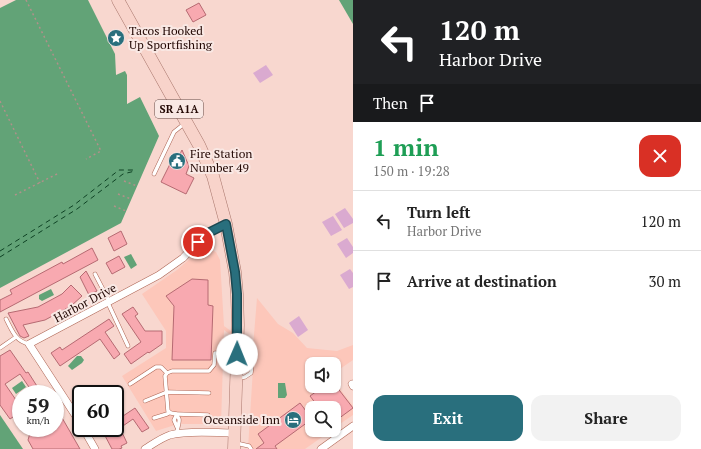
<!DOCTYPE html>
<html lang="en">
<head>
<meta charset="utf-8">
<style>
  body { margin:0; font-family:"PT Serif",serif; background:#f2f2f2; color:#222; height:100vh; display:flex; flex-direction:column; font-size:15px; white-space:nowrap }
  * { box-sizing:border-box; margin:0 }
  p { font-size:13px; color:#767676 }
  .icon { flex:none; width:22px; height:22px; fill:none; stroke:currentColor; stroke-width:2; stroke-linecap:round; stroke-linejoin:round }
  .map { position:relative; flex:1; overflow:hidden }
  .side { display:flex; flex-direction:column; background:#fff; width:348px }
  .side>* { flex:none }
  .guide { background:#202124; color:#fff; overflow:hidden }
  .controls { position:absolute; left:305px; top:357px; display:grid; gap:8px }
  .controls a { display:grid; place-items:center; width:36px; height:36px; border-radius:8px; background:#fff; box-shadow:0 1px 3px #0004; font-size:20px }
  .speed { position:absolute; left:12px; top:385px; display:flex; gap:8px; font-size:20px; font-weight:700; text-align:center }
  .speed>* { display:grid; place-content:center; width:52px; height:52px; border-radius:50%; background:#fff; box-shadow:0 1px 3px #0004; line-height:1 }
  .speed small { font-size:10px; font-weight:400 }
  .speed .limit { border:2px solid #111; border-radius:6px; background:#fff; color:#111 }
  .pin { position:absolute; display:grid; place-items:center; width:34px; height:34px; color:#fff; margin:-17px; border:2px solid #fff; border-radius:50%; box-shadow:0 1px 4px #0007 }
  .me { position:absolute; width:44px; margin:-22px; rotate:1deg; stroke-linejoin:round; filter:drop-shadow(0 0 3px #0008) }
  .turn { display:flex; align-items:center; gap:14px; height:84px; padding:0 20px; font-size:18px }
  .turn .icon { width:52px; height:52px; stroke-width:2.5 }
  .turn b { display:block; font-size:28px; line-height:34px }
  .then { display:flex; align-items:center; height:38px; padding:0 20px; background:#0003; gap:8px; font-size:15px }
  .round { display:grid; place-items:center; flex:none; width:42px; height:42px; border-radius:12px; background:#f2f2f2 }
  .head { display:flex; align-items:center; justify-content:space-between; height:68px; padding:0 20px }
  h1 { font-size:24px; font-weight:800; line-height:30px; color:#1e9e55 }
  .cta { display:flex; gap:8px; margin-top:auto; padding:8px 20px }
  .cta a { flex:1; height:46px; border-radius:12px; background:#296f7d; color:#fff; font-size:16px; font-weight:800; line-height:46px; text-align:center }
  .cta a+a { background:#f2f2f2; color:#222 }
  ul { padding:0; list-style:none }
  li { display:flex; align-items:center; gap:12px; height:60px; padding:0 20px; border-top:1px solid #e0e0e0 }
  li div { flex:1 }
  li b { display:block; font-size:15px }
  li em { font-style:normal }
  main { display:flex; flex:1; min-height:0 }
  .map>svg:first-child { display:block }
</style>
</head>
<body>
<main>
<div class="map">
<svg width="353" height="449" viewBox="0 0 353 449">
  <rect width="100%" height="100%" fill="#f8d7cf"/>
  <!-- built -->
  <polygon fill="#fdc7ba" points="209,249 216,252 220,260 224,326 253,347 257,298 278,324 293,333 307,348 337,351 353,345 353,360 334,373 334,364 312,364 312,386 334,386 334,381 353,406 353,415 334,428 334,408 312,408 312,430 332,430 305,449 248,449 254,352 224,330 221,424 178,424 156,431 122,376 166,348 166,331 142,294 177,270 200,250"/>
  <!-- green -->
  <g fill="#daaad0">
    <polygon points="266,65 273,75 260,83 253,73"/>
    <polygon points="345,208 353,219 353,223 344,228 335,214"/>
    <polygon points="333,216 342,230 331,236 322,222"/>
    <polygon points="347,238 353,247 353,253 346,258 337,244"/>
    <polygon points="350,269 353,273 353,287 349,289 340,275"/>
    <polygon points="299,316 308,330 298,337 289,323"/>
  </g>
  <!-- water -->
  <g fill="#62a377">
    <polygon points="16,0 88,0 115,54 116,75 125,71 127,75 127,104 140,97 159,136 121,223 0,288 0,8"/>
    <polygon points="339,0 353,0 353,24"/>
    <polygon points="131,254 137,265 131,269 124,257"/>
    <polygon points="51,289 54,295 42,301 39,299 39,295"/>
    <polygon points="77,356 81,356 84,360 82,363 72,370 68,366"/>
    <polygon points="22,381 26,387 16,394 12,388"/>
    <polygon points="278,383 285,383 287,395 285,398 278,398"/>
    <polygon points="0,415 23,449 0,449"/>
  </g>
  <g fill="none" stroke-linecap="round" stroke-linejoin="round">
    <!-- ferry -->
    <g stroke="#0e4224" stroke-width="1" stroke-dasharray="5 4" stroke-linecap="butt">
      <polyline points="0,251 74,205 119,170 136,170"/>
      <polyline points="0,257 77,209 123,174 135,171"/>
    </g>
  </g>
  <!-- building -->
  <g fill="#f8a9b0" stroke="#b66a72">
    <polygon points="199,3 206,15 193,22 186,10"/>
    <polygon points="182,150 189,166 186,174 194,178 186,194 161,182 170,164 174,165"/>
    <polygon points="121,231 127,244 114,251 108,238"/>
    <polygon points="92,248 98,260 0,312 0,300 12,294 10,290 62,262 63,264"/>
    <polygon points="119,256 125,267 112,274 106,263"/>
    <polygon points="86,271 97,291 89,295 80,277"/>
    <polygon points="192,279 208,280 208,305 213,306 211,360 172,360 174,306 166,296"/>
    <polygon points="71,285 82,296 71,306 45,320 23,325 29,336 24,338 20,336 8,313 38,307 62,294"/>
    <polygon points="133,307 138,314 135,316 145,331 162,331 162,344 149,353 148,352 131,364 124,354 141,342 122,314"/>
    <polygon points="109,319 114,326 105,332 120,354 114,359 100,339 60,366 51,353 60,347 62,350"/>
    <polygon points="10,350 26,373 28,372 42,394 25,394 31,390 20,374 5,384 16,400 21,397 21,409 15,413 16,415 10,419 0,405 0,356"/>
    <polygon points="324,386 336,386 353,408 334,422 334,408 319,408 310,396"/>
    <polygon points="300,403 312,419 275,446 277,449 256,449 264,443 258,434"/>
    <polygon points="135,408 149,428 142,432 133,419 120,428 127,443 121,446 122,448 119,449 112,449 102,430 106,428 115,428 115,415 117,420"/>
    <polygon points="61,416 80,449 33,449 28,440 30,433 39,428 55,428 55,419"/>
  </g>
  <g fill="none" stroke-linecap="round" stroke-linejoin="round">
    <!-- service casing -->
    <g stroke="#ae6655" stroke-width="4.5">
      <g id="service">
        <polyline points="154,174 174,132 184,124"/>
        <polyline points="95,274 109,301"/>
        <polyline points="108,303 128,346"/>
        <path d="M6,319C12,330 15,341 29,344"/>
        <polyline points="0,348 16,337"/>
        <polyline points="130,384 156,367 161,367 167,373"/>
        <polyline points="145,401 167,392 209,393"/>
        <polyline points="176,414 208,415"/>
        <polyline points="176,416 174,420 177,427"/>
        <polyline points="154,418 167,414 169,413"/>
        <path d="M177,433C177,429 180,421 179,419C178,417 177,415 176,414L171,413L168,411L165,376L167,373L172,371H209L214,365L215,353L247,355C253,360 252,366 251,373L245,377L239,378"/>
        <polyline points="236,443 249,446 251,449"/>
      </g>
    </g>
    <!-- minor casing -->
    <g stroke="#ae6655" stroke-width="8">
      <g id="minor">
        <polyline points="352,384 353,386"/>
        <polyline points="81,424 29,344 159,275 183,258 206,234 226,224"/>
        <polyline points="83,428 95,449"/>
        <path d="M145,449C153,444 161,438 170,435C189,430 215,433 234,433"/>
        <polyline points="321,449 353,426"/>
      </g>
    </g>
    <!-- primary casing -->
    <g stroke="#aa786e" stroke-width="13">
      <polyline id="primary" points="118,0 199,145 213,176 226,224 235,272 237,294 238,325 234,449"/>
    </g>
    <!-- path -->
    <g stroke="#b0918a" stroke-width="1.5" stroke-dasharray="2 3" stroke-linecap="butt">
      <polyline points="26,0 101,151 86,159"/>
      <polyline points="0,101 40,183"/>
      <polyline points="124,181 137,186"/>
      <polyline points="118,194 131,199"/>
      <polyline points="15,195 59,173"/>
      <polyline points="114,206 126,211"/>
    </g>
    <!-- service -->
    <use href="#service" stroke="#fff" stroke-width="3.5"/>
    <!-- minor -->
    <use href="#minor" stroke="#fff" stroke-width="7"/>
    <!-- primary -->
    <use href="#primary" stroke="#f8d3ca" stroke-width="12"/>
  </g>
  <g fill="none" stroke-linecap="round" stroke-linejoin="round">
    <!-- route casing -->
    <g stroke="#1b4851" stroke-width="10">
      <polyline id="route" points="198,242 206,234 226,224 235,272 237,294 237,354"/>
    </g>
    <!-- route -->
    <use href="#route" stroke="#296f7d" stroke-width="7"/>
  </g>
  <!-- icons -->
  <defs>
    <g id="sight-disc" transform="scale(0.9)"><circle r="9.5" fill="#296f7d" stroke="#f9e8e4"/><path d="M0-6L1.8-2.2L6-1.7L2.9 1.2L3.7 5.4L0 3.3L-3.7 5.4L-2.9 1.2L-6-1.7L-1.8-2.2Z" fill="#fff"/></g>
    <g id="civic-disc" transform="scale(0.9)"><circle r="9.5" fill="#296f7d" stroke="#f9e8e4"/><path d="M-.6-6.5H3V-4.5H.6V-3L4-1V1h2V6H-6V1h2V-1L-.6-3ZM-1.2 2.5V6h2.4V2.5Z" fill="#fff"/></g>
    <g id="hotel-disc" transform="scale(0.9)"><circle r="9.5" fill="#296f7d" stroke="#f9e8e4"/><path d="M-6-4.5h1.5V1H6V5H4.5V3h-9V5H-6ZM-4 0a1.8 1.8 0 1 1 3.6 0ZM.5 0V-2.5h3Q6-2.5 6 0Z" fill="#fff"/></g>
  </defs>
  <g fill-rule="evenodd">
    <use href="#sight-disc" x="116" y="38"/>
    <use href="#civic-disc" x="177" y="161"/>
    <use href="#hotel-disc" x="293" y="420"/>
  </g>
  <g text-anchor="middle" stroke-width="4" stroke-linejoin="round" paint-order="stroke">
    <!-- shield labels -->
    <rect fill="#f9e8e4" stroke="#624a46" stroke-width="1" x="155" y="100" width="48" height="18" rx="3"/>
    <g font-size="11" font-weight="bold" fill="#220703">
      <text x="179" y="113">SR A1A</text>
    </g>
    <!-- poi labels -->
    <g font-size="12" fill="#220703" stroke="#f9e8e4" text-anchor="start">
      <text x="129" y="35">Tacos Hooked<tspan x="129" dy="14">Up Sportfishing</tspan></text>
      <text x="190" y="158">Fire Station<tspan x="190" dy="14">Number 49</tspan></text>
      <text x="280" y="424" text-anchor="end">Oceanside Inn</text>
    </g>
    <!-- street labels -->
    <g font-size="12" fill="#220703" stroke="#f9e8e4">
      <text transform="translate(85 303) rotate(-28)" y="4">Harbor Drive</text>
    </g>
  </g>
</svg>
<div class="controls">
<a><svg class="icon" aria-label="sound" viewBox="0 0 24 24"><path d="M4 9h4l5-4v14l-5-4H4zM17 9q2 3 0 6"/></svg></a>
<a><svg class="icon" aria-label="search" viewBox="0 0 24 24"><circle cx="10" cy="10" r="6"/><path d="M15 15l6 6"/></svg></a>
</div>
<div class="speed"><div>59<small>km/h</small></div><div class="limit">60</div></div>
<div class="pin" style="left:198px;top:242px;background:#d93025"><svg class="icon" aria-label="arrive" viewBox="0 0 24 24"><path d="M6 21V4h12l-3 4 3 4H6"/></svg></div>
<svg class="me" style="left:237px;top:354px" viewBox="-20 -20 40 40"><circle r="19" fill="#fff"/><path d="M0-13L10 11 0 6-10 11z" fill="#296f7d"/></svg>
</div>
<section class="side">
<div class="guide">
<div class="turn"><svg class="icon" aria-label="left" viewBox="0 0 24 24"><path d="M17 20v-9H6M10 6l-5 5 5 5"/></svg><div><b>120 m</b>Harbor Drive</div></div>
<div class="then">Then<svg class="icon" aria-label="arrive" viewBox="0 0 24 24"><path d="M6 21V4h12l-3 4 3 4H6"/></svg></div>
</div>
<div class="head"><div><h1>1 min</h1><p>150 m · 19:28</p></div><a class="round" style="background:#d93025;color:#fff"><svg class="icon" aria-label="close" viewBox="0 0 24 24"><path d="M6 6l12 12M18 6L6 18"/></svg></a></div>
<ul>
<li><svg class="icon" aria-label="left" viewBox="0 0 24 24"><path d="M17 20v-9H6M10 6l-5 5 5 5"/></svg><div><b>Turn left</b><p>Harbor Drive</p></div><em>120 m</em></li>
<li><svg class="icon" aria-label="arrive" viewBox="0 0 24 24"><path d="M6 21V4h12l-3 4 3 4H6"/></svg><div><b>Arrive at destination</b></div><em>30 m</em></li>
</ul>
<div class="cta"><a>Exit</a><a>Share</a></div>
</section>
</main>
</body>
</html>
